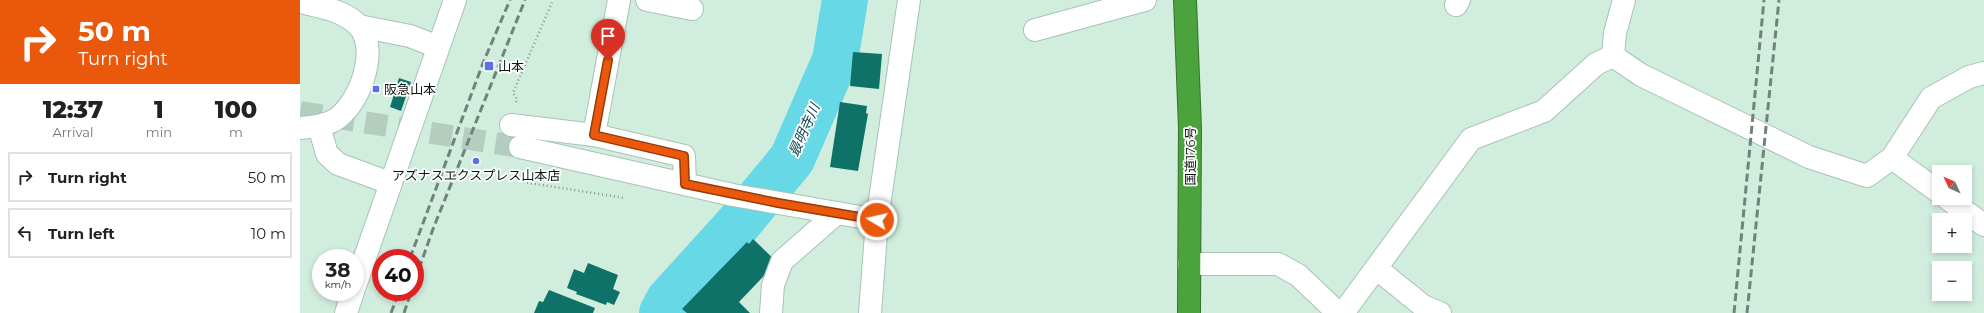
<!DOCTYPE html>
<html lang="en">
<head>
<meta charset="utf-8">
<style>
  body { margin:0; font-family:Montserrat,"Noto Sans JP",sans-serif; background:#f2f2f2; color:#222; height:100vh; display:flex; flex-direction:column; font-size:15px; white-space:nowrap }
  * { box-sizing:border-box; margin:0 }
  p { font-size:13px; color:#767676 }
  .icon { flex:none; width:22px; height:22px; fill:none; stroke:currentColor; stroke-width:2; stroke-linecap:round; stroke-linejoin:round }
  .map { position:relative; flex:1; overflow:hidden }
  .side { display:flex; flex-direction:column; background:#fff; width:300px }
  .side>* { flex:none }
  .hud { background:#ea580c; color:#fff; overflow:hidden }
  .needle { width:26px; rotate:314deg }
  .buttons { position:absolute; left:1632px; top:165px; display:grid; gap:8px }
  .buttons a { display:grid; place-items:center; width:40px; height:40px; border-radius:0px; background:#fff; box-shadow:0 2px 6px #0003; font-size:20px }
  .speed { position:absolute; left:12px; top:249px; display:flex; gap:8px; font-size:20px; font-weight:700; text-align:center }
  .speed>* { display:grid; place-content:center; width:52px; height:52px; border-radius:50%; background:#fff; box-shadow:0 2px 6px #0003; line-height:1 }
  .speed small { font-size:10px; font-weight:400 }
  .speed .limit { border:6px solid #d22; background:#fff; color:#111 }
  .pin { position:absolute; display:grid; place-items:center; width:34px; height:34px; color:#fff; margin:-41px -17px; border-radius:50% 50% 50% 0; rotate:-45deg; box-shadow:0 0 4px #0007 }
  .pin .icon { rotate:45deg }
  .me { position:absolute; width:44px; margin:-22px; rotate:279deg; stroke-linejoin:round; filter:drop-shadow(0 0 3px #0008) }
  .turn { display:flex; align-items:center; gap:14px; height:84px; padding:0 12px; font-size:18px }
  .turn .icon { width:52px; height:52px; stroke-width:2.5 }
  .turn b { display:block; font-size:28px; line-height:34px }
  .eta { display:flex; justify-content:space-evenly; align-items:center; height:68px; text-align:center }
  .eta b { font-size:24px; font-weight:800; line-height:28px }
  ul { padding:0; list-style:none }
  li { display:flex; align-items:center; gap:12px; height:50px; margin:0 8px 6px; padding:0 4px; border:2px solid #e0e0e0; border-radius:0px }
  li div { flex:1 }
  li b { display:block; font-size:15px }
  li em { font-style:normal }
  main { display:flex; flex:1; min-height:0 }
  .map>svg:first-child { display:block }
</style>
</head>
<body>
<main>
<section class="side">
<div class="hud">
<div class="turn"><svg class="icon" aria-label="right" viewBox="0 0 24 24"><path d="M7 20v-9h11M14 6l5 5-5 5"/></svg><div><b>50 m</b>Turn right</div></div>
</div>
<div class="eta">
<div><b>12:37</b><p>Arrival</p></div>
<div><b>1</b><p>min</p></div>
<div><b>100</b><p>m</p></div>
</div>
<ul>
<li><svg class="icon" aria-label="right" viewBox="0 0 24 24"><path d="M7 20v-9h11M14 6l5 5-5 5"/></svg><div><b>Turn right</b></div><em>50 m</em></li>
<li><svg class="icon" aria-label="left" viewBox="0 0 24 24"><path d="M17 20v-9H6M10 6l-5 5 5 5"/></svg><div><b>Turn left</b></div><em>10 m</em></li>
</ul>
</section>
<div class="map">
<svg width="1684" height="313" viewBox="0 0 1684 313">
  <rect width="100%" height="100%" fill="#d1edde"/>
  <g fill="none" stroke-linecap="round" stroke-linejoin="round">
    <!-- river -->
    <polyline stroke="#66d8e6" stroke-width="46" points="362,313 369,300 438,224 492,159 535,60 545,0"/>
  </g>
  <!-- building -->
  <g fill="#0f7268">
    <polygon points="553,52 582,54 579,89 550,86"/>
    <polygon points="99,78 111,82 101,111 90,107"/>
    <polygon points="540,102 567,106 566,113 568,114 558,171 530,167"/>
    <polygon points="453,239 477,262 439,302 450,313 387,313 382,309 447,242 449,244"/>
    <polygon points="288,263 318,275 313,289 320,292 314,305 307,302 306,305 276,294 277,292 267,288 274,269 284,273"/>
    <polygon points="249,290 295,308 293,313 234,313 239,301 243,302"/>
  </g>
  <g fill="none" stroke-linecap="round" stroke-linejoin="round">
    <!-- minor-tunnel -->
    <polyline stroke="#b3cdbf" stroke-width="22" stroke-dasharray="22 11" stroke-linecap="butt" points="0,112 220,147"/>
    <!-- minor casing -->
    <g stroke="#a8c3b5" stroke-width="24">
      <g id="minor">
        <polyline points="347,0 392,9"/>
        <path d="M0,2C20,7 44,10 59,26C80,50 59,107 33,121C23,126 11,127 0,128"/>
        <polyline points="1156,5 1159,0"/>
        <polyline points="59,26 110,36 138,47"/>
        <polyline points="735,30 845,0"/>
        <polyline points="1313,56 1315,33 1324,0"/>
        <polyline points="211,125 294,135 384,156 385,184"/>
        <polyline points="19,126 27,154 38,164 90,183"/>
        <polyline points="294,135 319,0"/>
        <polyline points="220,147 433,195 577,220"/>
        <polyline points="1592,158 1639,192"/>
        <polyline points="1647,198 1684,225"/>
        <polyline points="889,264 978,264 998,275 1038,313"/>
        <polyline points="1076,268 1123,306 1140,313"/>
        <polyline points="55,286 155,0"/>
        <polyline points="46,313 53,292"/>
        <polyline points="471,313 473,285 482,261 537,213"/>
        <polyline points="570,313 577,220 609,0"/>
        <polyline points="1043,313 1171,139 1244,111 1296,64 1313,56 1341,75 1509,157 1567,176 1592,158 1631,98 1669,77 1684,73"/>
      </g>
    </g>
    <!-- highway casing -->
    <g stroke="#36722e" stroke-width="24">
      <polyline id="highway" points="885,0 890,128 889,313"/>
    </g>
    <!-- path -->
    <g stroke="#879c91" stroke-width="2.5" stroke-dasharray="1 3" stroke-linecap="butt">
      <polyline points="216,102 217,99 213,93 253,0"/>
      <polyline points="223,182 325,198"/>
    </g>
    <!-- minor -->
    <use href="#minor" stroke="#fff" stroke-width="22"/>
    <!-- highway -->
    <use href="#highway" stroke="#4ca33d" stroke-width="22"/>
    <!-- rail -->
    <g stroke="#708379" stroke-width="3" stroke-dasharray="8 4" stroke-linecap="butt">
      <polyline points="110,258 183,63 210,0"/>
      <polyline points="115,280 133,229 225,0"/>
      <polyline points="91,313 99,292"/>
      <polyline points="104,313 111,292"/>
      <polyline points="1434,313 1464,0"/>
      <polyline points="1447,313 1479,0"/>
    </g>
  </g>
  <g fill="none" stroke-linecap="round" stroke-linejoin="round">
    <!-- route casing -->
    <g stroke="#983908" stroke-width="10">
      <polyline id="route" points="308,60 294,135 384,156 385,184 478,203 577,220"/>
    </g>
    <!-- route -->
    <use href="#route" stroke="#ea580c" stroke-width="7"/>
  </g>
  <!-- markers -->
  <g fill="#5a70e7" stroke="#fff" stroke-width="1.5">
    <rect x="184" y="61" width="10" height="10" rx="2"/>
    <rect x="72" y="85" width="8" height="8" rx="2"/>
    <circle cx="176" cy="161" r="4"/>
  </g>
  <g text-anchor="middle" stroke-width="3.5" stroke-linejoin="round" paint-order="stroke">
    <!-- poi labels -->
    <g font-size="13" fill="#0c1611" stroke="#fff" text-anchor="start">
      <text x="198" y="71">山本</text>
      <text x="84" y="94">阪急山本</text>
      <text x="176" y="180" text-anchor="middle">アズナスエクスプレス山本店</text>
    </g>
    <!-- street labels -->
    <g font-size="13" fill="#0c1611" stroke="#fff">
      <text transform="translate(890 156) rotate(-90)" y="5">国道176号</text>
    </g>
    <!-- water labels -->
    <g font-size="14" font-style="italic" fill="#14484e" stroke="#fff">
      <text transform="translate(504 130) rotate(-66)" y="5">最明寺川</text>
    </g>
  </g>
</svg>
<div class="buttons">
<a><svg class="needle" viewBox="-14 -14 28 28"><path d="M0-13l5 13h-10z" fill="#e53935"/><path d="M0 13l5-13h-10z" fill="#767676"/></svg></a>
<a>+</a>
<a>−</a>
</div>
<div class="speed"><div>38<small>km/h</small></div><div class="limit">40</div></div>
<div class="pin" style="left:308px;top:60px;background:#d93025"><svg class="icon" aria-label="arrive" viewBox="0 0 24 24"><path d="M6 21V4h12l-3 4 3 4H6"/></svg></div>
<svg class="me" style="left:577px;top:220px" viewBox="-20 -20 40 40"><circle r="17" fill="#ea580c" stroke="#fff" stroke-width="3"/><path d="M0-11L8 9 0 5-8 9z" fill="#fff"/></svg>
</div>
</main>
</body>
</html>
